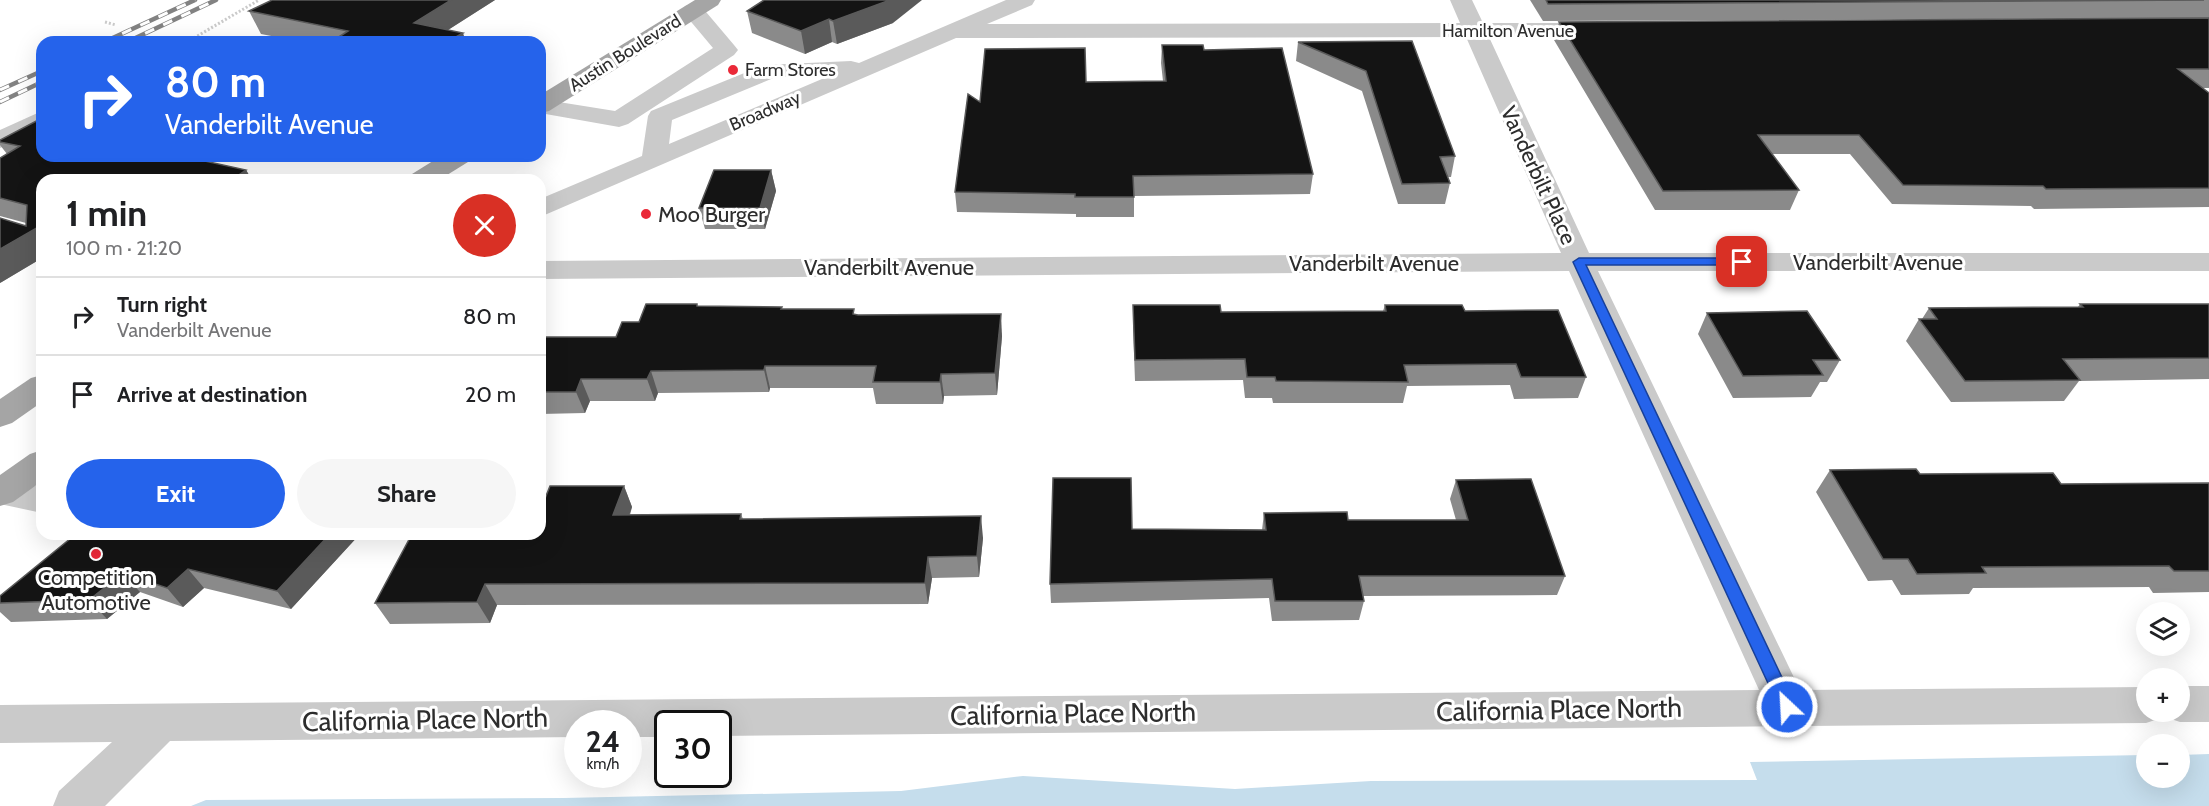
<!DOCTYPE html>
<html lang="en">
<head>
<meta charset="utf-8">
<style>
  body { margin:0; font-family:Cabin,sans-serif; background:#f6f6f6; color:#202124; height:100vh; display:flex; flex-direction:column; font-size:22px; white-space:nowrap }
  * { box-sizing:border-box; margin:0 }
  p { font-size:20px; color:#757577 }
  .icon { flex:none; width:33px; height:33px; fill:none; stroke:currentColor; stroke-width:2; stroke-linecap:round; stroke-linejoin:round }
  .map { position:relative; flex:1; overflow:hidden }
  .details { position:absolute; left:36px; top:174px; width:510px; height:366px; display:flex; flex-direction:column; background:#fff; border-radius:18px; box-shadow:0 6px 24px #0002 }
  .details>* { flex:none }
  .banner { position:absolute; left:36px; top:36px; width:510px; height:126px; border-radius:18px; box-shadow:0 6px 24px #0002; background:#2563eb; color:#fff; overflow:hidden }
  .controls { position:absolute; left:2136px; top:602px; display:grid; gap:12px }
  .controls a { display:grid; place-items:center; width:54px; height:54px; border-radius:50%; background:#fff; box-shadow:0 6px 24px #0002; font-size:30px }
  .speed { position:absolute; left:564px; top:710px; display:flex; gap:12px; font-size:30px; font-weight:700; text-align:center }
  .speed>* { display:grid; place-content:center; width:78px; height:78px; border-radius:50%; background:#fff; box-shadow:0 6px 24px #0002; line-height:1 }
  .speed small { font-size:15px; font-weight:400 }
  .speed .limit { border:3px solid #111; border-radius:9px; background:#fff; color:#111 }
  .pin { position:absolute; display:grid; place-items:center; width:51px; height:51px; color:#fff; margin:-26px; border-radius:12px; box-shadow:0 3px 9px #0006 }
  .me { position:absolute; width:66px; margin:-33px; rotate:335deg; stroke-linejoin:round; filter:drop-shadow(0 0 4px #0008) }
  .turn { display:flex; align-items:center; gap:21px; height:126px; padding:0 30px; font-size:27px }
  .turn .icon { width:78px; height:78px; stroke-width:2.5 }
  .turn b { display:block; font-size:42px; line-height:51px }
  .round { display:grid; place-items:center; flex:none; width:63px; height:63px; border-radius:32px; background:#f6f6f6 }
  .headline { display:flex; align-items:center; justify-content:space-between; height:102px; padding:0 30px }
  h1 { font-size:36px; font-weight:700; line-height:45px }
  .button { display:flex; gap:12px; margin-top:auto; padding:12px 30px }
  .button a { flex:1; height:69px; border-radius:36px; background:#2563eb; color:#fff; font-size:24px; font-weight:700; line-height:69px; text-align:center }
  .button a+a { background:#f6f6f6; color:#202124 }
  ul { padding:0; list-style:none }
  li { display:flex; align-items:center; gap:18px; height:78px; padding:0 30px; border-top:2px solid #e0e0e0 }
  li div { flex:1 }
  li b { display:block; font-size:22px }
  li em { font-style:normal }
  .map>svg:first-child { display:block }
</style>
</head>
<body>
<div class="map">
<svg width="2209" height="806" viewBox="0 0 2209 806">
  <rect width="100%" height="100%" fill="#fff"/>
  <!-- water -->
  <polygon fill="#c5ddec" points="2209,754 2209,806 191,806 206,800 563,798 901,791 1023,776 1235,789 1371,781 1757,780 1750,762 2146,755 2146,777 2180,777 2180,755"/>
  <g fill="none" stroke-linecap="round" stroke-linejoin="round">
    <!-- path -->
    <g stroke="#cacaca" stroke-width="3" stroke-dasharray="2 2" stroke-linecap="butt">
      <polyline points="105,22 116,25"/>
      <polyline points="187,42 259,0"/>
    </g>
    <!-- minor -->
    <g fill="#cacaca" fill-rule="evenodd">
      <path d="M1006,0H1035L1032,5L987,24L1460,23L1450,0H1472L1483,23H1602L1610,25L1613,30L1610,35L1602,37H1489L1589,253H2209V271H1598L1800,690L2146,687V711H2180V686H2209V722H2180L2165,717L2163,712L2161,718L2146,723L718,736V723H668V737H628V723H578V737L170,741L105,806H53L59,791L112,742L0,743V705L1759,690L1569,271L540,279V261L1561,253L1466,37L956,38L540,217V199L642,156L648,116L651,111L764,65L851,61L859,63ZM829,76L669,144L672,120L776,77Z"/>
      <polygon points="693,4 701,6 734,45 738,50 734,55 628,124 619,127 540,113 540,99 615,111 713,48 682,11 685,6"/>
      <polygon points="42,111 42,129 0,148 0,130"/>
      <polygon points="0,478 42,487 42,513 0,504"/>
    </g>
    <!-- major -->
    <g fill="#a5a5a5" fill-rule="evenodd">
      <polygon points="695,0 721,0 718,5 549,111 540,113 540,95"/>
      <polygon points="441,156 472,156 468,162 439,180 408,180 412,174"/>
      <polygon points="42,375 42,402 12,423 0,427 0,399 31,378"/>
      <polygon points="42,450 42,481 13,502 0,506 0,475 30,454"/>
    </g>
    <!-- rail casing -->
    <g stroke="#828282" stroke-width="4.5">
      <g id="rail">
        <polyline points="104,42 195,0"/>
        <polyline points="127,42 216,0"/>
        <polyline points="0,90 42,71"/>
        <polyline points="0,102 42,82"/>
      </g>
    </g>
    <!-- rail -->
    <use href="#rail" stroke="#fff" stroke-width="3" stroke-dasharray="10" stroke-linecap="butt"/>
  </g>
  <!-- wall -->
  <g fill="#8a8a8a">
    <polygon points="495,0 448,30 466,42 302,42 261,34 249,11"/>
    <polygon points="1530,0 2209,0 2209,18 1543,21"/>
    <polygon points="747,11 893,23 837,44 832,42 805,54 752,33"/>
    <polygon points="2209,18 2209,88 2202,88 2209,94 2209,207 2034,209 2031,206 1892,204 1850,154 1772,154 1799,190 1790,210 1655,210 1554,40 1559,22"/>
    <polygon points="1412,41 1455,156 1451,177 1448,177 1450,183 1445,204 1398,204 1362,91 1296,61 1298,42"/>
    <polygon points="1162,45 1204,50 1313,174 1310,194 1134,196 1134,217 1076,217 1076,214 957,212 955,192 980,102 1086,82 1163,81 1161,63"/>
    <polygon points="42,118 42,156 246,170 252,180 42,180 42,258 0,283 26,226 26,223 0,216 0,158 7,154 0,145 0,140"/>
    <polygon points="771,170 776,191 765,229 705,229 699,208"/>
    <polygon points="2080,304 2209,304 2209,379 2079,381 2064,401 1951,402 1906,341 1919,319 1922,319 1929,308 2078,307"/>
    <polygon points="1133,305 1221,312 1383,311 1385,305 1465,311 1586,377 1578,398 1514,399 1510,385 1407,386 1403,403 1273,403 1272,398 1245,398 1243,380 1135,381 1133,326"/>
    <polygon points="698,306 782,307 782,309 855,315 1002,336 997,395 944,396 943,404 876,404 873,388 770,388 769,392 658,393 655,401 590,401 585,413 540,414 540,337 616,337 639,322"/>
    <polygon points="1707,313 1840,360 1827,382 1820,382 1811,397 1733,398 1698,334"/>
    <polygon points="1830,470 1920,474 2061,484 2209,483 2209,592 2153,593 2149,587 1973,588 1969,594 1901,595 1892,580 1868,581 1816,492"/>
    <polygon points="1456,480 1565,576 1557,595 1363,596 1364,601 1359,620 1272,621 1269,598 1051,603 1050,584 1132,529 1262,530 1264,513 1348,520 1456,520 1450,499"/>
    <polygon points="624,486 632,507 630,515 741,514 743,519 983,538 979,577 932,578 928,604 497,605 490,623 390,624 375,603 544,501"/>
    <polygon points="76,534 360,534 291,609 204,588 183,607 140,592 107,619 11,622 0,612 0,596"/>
  </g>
  <!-- shaded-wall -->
  <g fill="#5a5a5a">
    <polygon points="451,0 495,0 429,42 414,23"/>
    <polygon points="890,0 922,0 893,23 837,44 833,21"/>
    <polygon points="829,19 832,42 805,54 801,31"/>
    <polygon points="463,33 466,42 447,42"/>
    <polygon points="246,170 252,180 231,180"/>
    <polygon points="771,170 776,191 765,229 760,208"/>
    <polygon points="42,225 42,258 0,283 0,249"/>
    <polygon points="1001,314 1002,336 997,395 995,373"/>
    <polygon points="765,366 770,388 769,392 764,370"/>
    <polygon points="651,371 658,393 655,401 647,379"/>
    <polygon points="941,374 944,396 943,404 940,382"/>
    <polygon points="581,379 590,401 585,413 576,392"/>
    <polygon points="624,486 632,507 622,536 613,515"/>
    <polygon points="981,516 983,538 979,577 977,556"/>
    <polygon points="330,534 360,534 291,609 277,591"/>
    <polygon points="928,557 932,578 928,604 925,583"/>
    <polygon points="188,569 204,588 183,607 167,588"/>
    <polygon points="123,573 140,592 107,619 89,600"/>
    <polygon points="485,584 497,605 490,623 477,602"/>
  </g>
  <!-- building -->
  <g fill="#141414" stroke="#5a5a5a" stroke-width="1.5">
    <polygon points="272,0 451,0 414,23 463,33 447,42 331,42 348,31 249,11"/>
    <polygon points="764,0 890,0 833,21 829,19 801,31 747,11"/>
    <polygon points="1546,0 2204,0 1548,4"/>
    <polygon points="2209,18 2209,69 2178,69 2209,93 2209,188 2046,189 2043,186 1903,185 1859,135 1758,135 1799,190 1663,191 1559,22"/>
    <polygon points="1412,41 1455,156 1440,157 1450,183 1402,184 1366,71 1298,42"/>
    <polygon points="1162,45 1203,45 1204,50 1282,48 1313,174 1133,176 1134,197 1075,197 1075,194 955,192 968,94 980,102 985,49 1085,48 1086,82 1166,81"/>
    <polygon points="42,118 42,156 182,156 246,170 231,180 42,180 42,225 0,249 0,218 26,226 27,205 0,198 0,158 20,146 0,142 0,140"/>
    <polygon points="714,170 771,170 760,208 699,208"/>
    <polygon points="646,304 697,304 697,306 782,307 781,309 854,309 853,314 858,315 1001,314 995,373 941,374 940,382 873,382 876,366 765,366 764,370 651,371 647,379 581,379 576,392 540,392 540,337 616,337 622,322 639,322"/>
    <polygon points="2080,304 2209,304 2209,358 2063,359 2080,380 1965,381 1919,319 1937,319 1929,308 2083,307"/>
    <polygon points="1133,305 1220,305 1221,312 1386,311 1385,305 1462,305 1465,311 1558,310 1586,377 1521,377 1516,364 1404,365 1408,382 1276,381 1275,377 1247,377 1245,359 1135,360"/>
    <polygon points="1807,311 1840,360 1813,360 1823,375 1743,376 1707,313"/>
    <polygon points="1916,469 1920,474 2053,473 2061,484 2209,483 2209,571 2174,571 2169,566 1982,567 1986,573 1917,574 1908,559 1883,559 1830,470"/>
    <polygon points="1053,478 1131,478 1132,529 1266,530 1264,513 1347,512 1348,520 1468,520 1456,480 1531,479 1565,576 1359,576 1364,601 1275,601 1272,579 1050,584"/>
    <polygon points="550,486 624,486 613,515 741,514 740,519 981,516 977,556 928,557 925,583 485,584 477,602 375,603 412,534 540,534 540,501 544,501"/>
    <polygon points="76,534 330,534 277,591 188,569 167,588 123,573 89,600 0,603 0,596"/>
  </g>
  <!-- route -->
  <polygon fill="#2563eb" stroke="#184099" stroke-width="1.5" points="1579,258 1742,258 1748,262 1742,265 1586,265 1796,707 1793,713 1787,715 1781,713 1779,707 1573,262"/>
  <!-- markers -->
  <g fill="#ea2938" stroke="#fff" stroke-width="2">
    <circle cx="733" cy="70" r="6"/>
    <circle cx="646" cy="214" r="6"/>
    <circle cx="96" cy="554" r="6"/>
  </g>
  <g text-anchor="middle" stroke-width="6" stroke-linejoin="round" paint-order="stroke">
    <!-- far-street labels -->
    <g font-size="18" fill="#2d2d2d" stroke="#fff">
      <text x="1508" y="37">Hamilton Avenue</text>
      <text transform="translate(625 53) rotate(-32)" y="6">Austin Boulevard</text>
      <text transform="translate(765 111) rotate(-23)" y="6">Broadway</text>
    </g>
    <!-- far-poi labels -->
    <g font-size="18" fill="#2d2d2d" stroke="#fff" text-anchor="start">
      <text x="745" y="76">Farm Stores</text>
    </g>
    <!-- street labels -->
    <g font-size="22" fill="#2d2d2d" stroke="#fff">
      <text transform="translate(1539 175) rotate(65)" y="8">Vanderbilt Place</text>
      <text x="1878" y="270">Vanderbilt Avenue</text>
      <text x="1374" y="271">Vanderbilt Avenue</text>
      <text x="889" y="275">Vanderbilt Avenue</text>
    </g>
    <!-- poi labels -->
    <g font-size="22" fill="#2d2d2d" stroke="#fff" text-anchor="start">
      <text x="658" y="222">Moo Burger</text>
      <text x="96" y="585" text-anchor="middle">Competition<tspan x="96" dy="25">Automotive</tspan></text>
    </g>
    <!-- near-street labels -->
    <g font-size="27" fill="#2d2d2d" stroke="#fff">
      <text transform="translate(1559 710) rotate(-1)" y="9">California Place North</text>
      <text transform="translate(1073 714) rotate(-1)" y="9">California Place North</text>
      <text transform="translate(425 720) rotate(-1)" y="9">California Place North</text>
    </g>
  </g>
</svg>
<div class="controls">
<a><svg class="icon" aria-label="layers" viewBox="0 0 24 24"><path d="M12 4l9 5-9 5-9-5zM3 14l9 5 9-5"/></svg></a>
<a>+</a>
<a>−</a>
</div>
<div class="speed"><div>24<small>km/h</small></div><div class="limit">30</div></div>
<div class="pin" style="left:1742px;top:262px;background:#d93025"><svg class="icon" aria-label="arrive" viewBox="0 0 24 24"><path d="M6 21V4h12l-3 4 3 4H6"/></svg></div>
<svg class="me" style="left:1787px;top:707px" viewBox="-20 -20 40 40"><circle r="17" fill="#2563eb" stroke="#fff" stroke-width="3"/><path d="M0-11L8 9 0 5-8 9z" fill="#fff"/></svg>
<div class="banner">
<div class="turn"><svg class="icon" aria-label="right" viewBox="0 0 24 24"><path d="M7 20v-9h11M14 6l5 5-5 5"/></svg><div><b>80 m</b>Vanderbilt Avenue</div></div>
</div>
<section class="details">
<div class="headline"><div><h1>1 min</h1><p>100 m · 21:20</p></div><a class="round" style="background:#d93025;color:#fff"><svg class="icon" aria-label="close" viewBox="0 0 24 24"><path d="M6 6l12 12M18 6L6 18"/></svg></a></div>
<ul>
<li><svg class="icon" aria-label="right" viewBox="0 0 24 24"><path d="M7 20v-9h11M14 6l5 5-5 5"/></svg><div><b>Turn right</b><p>Vanderbilt Avenue</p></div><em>80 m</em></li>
<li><svg class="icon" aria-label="arrive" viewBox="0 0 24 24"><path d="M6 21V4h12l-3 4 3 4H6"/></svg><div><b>Arrive at destination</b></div><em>20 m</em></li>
</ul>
<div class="button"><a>Exit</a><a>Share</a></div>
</section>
</div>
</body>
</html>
